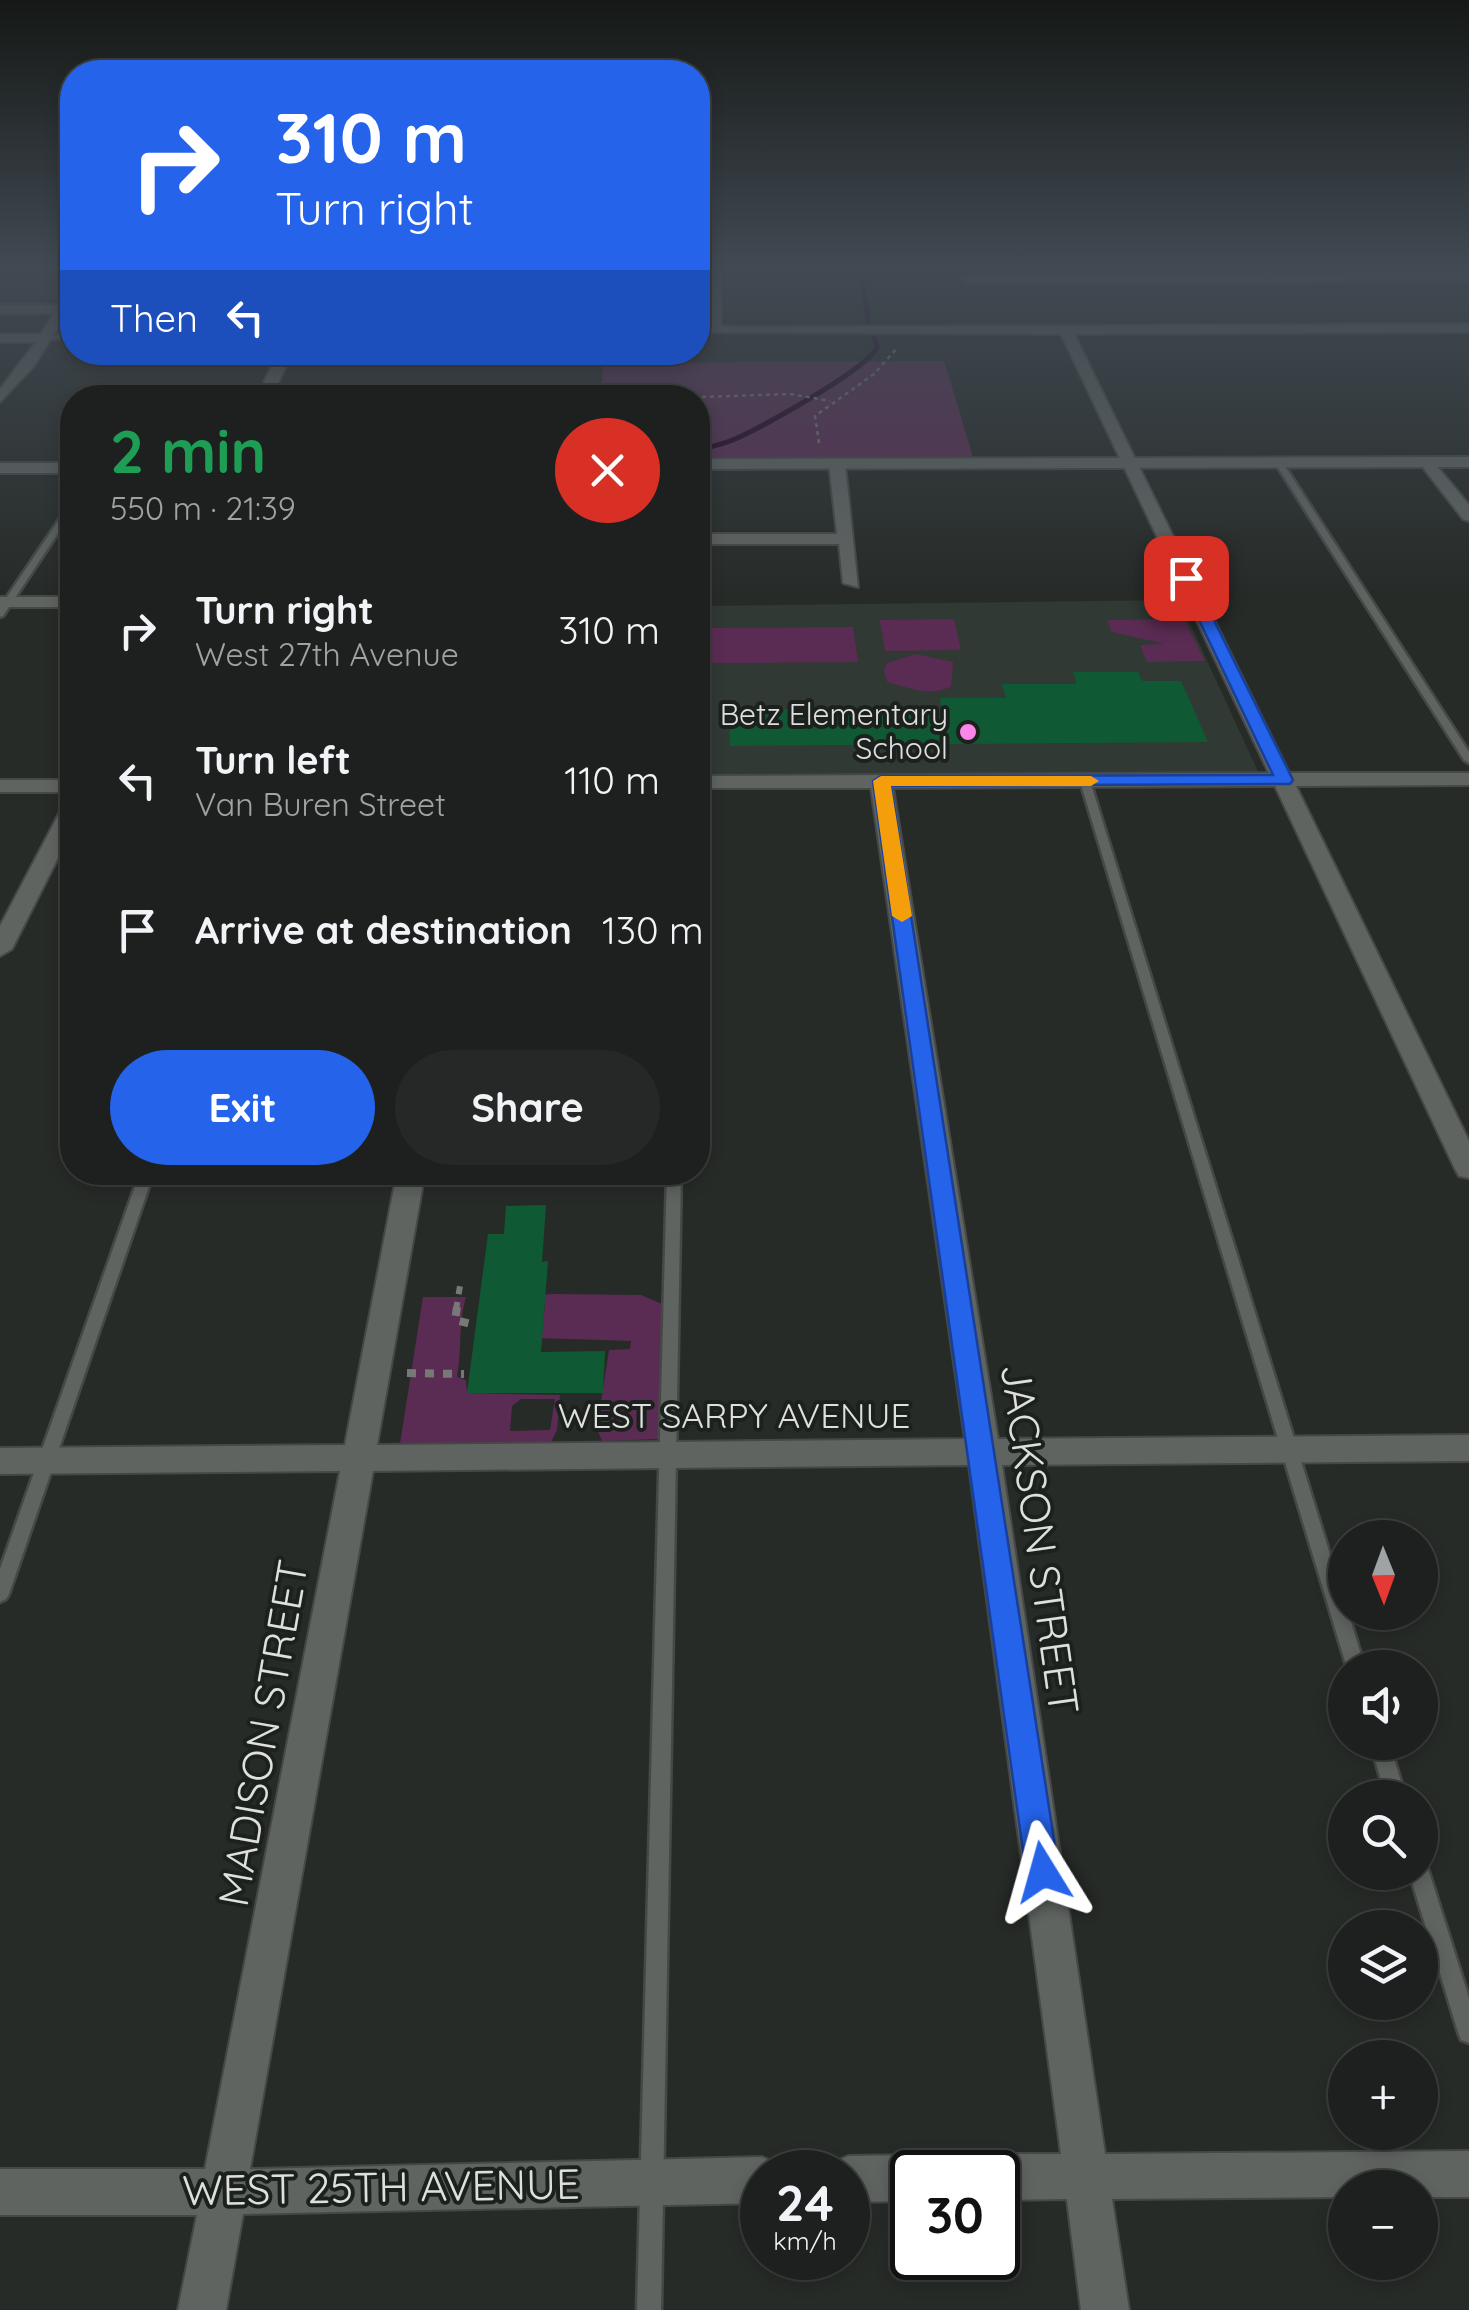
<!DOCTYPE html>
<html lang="en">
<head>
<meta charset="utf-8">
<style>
  body { margin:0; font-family:Quicksand,sans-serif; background:#252827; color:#f1f3f6; height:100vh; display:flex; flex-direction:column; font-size:38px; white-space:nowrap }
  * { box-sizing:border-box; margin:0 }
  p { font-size:32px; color:#a0a3a4 }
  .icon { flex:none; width:55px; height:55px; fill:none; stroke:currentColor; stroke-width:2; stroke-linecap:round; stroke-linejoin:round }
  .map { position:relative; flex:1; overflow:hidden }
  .sheet { position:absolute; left:60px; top:385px; width:650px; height:800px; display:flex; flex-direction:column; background:#1d201e; border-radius:40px; box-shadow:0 5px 15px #0003,0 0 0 2px #3b3e3c }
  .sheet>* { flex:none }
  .banner { position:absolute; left:60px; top:60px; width:650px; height:305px; border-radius:40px; box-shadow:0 5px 15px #0003,0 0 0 2px #3b3e3c; background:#2563eb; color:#fff; overflow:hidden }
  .needle { width:65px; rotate:179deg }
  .tools { position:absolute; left:1328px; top:1520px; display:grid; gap:20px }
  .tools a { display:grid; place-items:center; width:110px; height:110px; border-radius:50%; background:#1d201e; box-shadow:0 5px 15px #0003,0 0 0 2px #3b3e3c; font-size:50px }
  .speed { position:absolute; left:740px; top:2150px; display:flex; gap:20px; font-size:50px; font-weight:700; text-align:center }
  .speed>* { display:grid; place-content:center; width:130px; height:130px; border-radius:50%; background:#1d201e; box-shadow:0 5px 15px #0003,0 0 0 2px #3b3e3c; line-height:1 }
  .speed small { font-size:25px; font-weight:400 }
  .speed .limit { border:5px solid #111; border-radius:15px; background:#fff; color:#111 }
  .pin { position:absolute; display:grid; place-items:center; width:85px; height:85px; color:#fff; margin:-42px; border-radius:20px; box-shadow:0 5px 15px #0006 }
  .me { position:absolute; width:110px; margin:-55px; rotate:352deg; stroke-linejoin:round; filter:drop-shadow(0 0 8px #0008) }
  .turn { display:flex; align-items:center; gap:35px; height:210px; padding:0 50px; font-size:45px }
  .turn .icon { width:130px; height:130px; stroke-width:2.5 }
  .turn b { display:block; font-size:70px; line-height:85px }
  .then { display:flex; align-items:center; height:95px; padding:0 50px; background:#0003; gap:20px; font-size:38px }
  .round { display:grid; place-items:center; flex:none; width:105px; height:105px; border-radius:52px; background:#252827 }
  .summary { display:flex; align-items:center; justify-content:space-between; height:170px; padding:0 50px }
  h1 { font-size:60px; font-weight:800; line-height:75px; color:#1e9e55 }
  .button { display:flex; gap:20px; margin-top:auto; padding:20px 50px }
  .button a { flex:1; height:115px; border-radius:60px; background:#2563eb; color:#fff; font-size:40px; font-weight:800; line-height:115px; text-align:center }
  .button a+a { background:#252827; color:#f1f3f6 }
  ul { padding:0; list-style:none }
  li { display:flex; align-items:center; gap:30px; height:150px; padding:0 50px }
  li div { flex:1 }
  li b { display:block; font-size:38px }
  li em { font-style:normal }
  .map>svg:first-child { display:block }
</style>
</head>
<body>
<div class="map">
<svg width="1469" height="2310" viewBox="0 0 1469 2310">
  <rect width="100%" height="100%" fill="#272b28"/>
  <!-- built -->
  <polygon fill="#303933" points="1179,600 1262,780 698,782 698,606"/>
  <!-- green -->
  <g fill="#5b2c53" fill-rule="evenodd">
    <polygon points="944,361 973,457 698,458 698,398 600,398 604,363"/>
    <polygon points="954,619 961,650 885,651 880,620"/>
    <polygon points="1184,619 1205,661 1147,662 1140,645 1165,644 1112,632 1107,620"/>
    <polygon points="853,627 858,662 709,663 709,628"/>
    <path d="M916,654L953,662L951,686C932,698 907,687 887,682L884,670L887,663Z"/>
    <polygon points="549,1294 641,1295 662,1304 660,1439 602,1441 597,1429 609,1350 630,1349 631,1341 538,1338 542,1332 545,1303 535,1297"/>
    <path d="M423,1297H466C458,1323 462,1350 457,1377L466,1380L467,1393L560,1395L557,1430L551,1442L400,1444ZM521,1399H555L550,1430L510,1431L512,1406Z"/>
  </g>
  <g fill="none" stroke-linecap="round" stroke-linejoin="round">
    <!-- stream-far1 -->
    <g stroke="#23011f" stroke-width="5">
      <polyline points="861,270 868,322"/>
      <path d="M698,450C710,447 724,444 735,439C761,428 869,368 877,347L874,338"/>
    </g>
    <!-- stream -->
    <polyline stroke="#23011f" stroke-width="6" points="698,450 706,448"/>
  </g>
  <!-- building -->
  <g fill="#0f5a35">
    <polygon points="1073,672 1138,672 1142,681 1181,681 1208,742 730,746 729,710 941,708 940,698 1006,698 1002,684 1077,684"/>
    <polygon points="546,1205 542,1262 548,1261 541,1352 605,1351 603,1393 467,1393 488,1234 504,1234 506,1206"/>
  </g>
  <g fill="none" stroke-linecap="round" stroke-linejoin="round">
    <!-- service casing -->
    <g stroke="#454846" stroke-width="5">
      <g id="service">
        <polygon points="72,333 72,337 44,340 41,338"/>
        <polygon points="1276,461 1283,463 1469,752 1469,763 1464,760 1275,463"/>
        <polygon points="69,505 72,505 72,512 3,616 0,617 0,607"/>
        <polygon points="1085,778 1090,781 1345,1603 1345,1612 1348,1612 1365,1668 1347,1668 1080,781"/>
        <polygon points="140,1172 154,1172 9,1594 6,1599 0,1602 0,1569"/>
        <polygon points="667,1172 681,1172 661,2310 637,2310"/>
        <polygon points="1370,1742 1389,1742 1406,1798 1386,1798"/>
        <polygon points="1420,1863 1426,1865 1429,1872 1469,1998 1469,2043 1461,2040 1458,2032 1409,1872 1420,1872"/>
      </g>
    </g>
    <!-- minor casing -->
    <g stroke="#454846" stroke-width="4">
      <g id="minor">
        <polygon points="708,270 720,270 721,326 738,327 1469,324 1469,332 1074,334 1289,773 1469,773 1469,785 1296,786 1469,1141 1469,1178 1459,1176 1455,1169 1275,786 893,788 998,1439 1469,1435 1469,1461 1002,1465 1105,2154 1469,2151 1469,2197 1420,2197 1420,2188 1345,2188 1345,2197 1112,2199 1129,2310 1081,2310 1067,2199 998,2200 998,2172 977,2172 982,2161 998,2154 1061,2154 969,1465 373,1471 250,2169 762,2157 778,2164 782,2172 762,2172 762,2203 243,2214 226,2310 178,2310 197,2215 0,2215 0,2169 205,2169 340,1471 0,1474 0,1448 345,1445 397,1172 425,1172 377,1445 965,1439 871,788 698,788 698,776 1269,773 1061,334 698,332 698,324 708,325"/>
        <polygon points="1469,273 1469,281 968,283 962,279 968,275"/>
        <polygon points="72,291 72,313 67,313 34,366 0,402 0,389 36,342 0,342 0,334 41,334 54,313 0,313 0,305 59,305"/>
        <polygon points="279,352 293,352 275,389 559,388 603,398 256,398"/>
        <polygon points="837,459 845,464 858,587 843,583 839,544 698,544 698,534 837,534 829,464"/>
        <polygon points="1421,459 1431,459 1469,505 1469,521 1463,519 1421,465"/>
        <rect x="0" y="597" width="72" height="10"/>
        <rect x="0" y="780" width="72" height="12"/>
        <polygon points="72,804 72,830 12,949 0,956 0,926 61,810"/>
        <polygon points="912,2155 928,2162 932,2172 912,2172 912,2201 848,2202 848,2172 828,2172 832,2163 848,2156"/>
      </g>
    </g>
    <!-- tertiary casing -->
    <g stroke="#454846" stroke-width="4">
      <g id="tertiary">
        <polygon points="1469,457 1469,467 698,469 698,459"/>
        <rect x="0" y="463" width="72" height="10"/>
      </g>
    </g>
    <!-- path-far2 -->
    <g stroke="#767977" stroke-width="2.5" stroke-dasharray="4 4" stroke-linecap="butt">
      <polyline points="613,395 671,397 671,393"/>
      <polyline points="670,398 791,394 830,401"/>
      <polyline points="819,443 815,416 874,374 898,347"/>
    </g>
    <!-- path-far1 -->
    <polyline stroke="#767977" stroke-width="6" stroke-dasharray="8 8" stroke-linecap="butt" points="456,1310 460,1286"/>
    <!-- path -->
    <g stroke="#767977" stroke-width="8" stroke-dasharray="9 9" stroke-linecap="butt">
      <polyline points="457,1307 455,1320 471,1324"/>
      <polyline points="407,1373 464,1374"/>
    </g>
    <!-- service -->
    <use href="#service" fill="#5f6461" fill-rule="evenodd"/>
    <!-- minor -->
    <use href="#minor" fill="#5f6461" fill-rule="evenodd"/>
    <!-- tertiary -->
    <use href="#tertiary" fill="#5f6461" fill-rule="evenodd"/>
  </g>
  <!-- sky -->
  <linearGradient id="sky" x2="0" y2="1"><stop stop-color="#151816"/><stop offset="0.45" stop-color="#414a53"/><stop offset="1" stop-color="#414a53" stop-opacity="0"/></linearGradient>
  <rect width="1469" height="594" fill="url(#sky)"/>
  <!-- route -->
  <polygon fill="#2563eb" stroke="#184099" stroke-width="2.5" points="1186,574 1193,578 1293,780 1290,784 891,786 1059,1872 1054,1884 1043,1889 1031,1884 1026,1872 873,781 881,776 1273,775 1179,578"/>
  <!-- slow -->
  <polygon fill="#f59e0b" points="881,776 1091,776 1099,781 1091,786 891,786 912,916 902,922 892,916 873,781"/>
  <!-- markers -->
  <circle fill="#fa87e7" stroke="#1d211e" stroke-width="4" cx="968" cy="732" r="10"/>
  <g text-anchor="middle" stroke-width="8" stroke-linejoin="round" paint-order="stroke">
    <!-- far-poi labels -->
    <g font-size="30" fill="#dde0de" stroke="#1d211e" text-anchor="end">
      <text x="948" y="725">Betz Elementary<tspan x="948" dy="34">School</tspan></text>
    </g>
    <!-- street labels -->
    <g font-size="35" fill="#dde0de" stroke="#1d211e">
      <text x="734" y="1428">WEST SARPY AVENUE</text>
    </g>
    <!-- near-street labels -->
    <g font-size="42" fill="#dde0de" stroke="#1d211e">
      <text transform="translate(1040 1539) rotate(82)" y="15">JACKSON STREET</text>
      <text transform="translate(263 1733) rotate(-80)" y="15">MADISON STREET</text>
      <text transform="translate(381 2187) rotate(-1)" y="15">WEST 25TH AVENUE</text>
    </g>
  </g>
</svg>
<div class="tools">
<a><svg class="needle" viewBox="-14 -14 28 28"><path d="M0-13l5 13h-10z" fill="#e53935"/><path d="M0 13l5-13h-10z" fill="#a0a3a4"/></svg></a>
<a><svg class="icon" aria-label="sound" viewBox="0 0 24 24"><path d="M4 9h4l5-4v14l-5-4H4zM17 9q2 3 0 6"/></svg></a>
<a><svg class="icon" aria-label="search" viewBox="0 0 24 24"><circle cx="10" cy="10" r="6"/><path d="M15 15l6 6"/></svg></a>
<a><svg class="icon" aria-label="layers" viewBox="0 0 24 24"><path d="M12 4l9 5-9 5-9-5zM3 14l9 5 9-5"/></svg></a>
<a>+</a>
<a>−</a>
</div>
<div class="speed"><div>24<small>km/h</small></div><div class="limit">30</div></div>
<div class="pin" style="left:1186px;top:578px;background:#d93025"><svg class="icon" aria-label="arrive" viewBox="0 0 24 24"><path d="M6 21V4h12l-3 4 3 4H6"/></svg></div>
<svg class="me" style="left:1043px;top:1872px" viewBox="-20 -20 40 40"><path d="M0-17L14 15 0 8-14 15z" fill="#2563eb" stroke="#fff" stroke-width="4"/></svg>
<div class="banner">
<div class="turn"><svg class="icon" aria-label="right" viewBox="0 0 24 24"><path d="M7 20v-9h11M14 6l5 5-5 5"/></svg><div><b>310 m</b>Turn right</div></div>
<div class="then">Then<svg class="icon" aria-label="left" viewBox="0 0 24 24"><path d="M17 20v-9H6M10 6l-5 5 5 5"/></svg></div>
</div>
<section class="sheet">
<div class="summary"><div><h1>2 min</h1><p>550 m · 21:39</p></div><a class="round" style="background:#d93025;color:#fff"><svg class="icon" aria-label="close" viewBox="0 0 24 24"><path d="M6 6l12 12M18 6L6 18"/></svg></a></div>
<ul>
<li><svg class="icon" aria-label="right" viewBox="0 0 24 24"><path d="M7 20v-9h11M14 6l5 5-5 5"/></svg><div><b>Turn right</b><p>West 27th Avenue</p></div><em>310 m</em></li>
<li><svg class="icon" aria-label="left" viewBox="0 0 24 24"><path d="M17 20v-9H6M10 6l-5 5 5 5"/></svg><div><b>Turn left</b><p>Van Buren Street</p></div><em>110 m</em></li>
<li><svg class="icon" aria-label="arrive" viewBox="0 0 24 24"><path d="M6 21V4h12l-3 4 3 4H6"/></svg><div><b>Arrive at destination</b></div><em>130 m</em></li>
</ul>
<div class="button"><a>Exit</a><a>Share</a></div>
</section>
</div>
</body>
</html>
